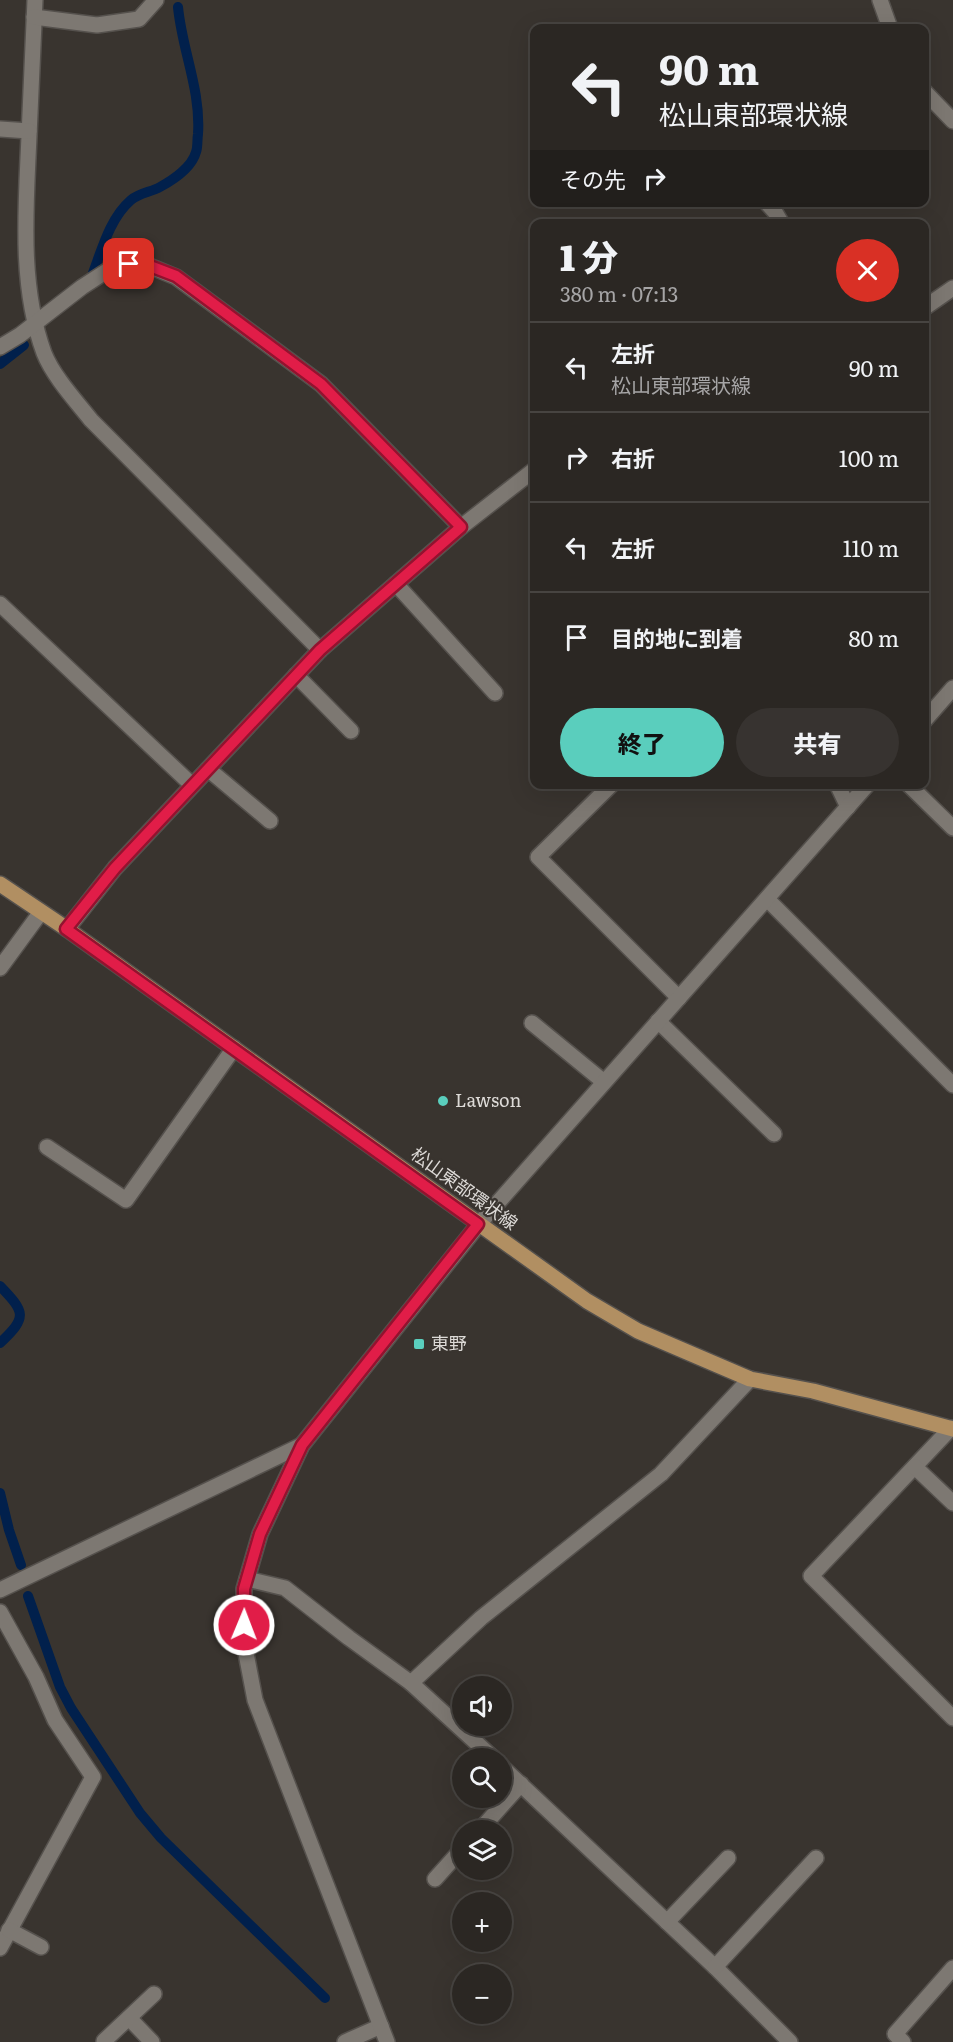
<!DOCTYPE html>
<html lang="ja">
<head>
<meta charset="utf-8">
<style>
  body { margin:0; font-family:Literata,"Noto Sans JP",serif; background:#373330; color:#f1f3f6; height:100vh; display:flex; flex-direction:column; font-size:22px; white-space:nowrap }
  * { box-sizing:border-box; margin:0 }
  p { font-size:20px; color:#a6a5a6 }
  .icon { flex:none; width:33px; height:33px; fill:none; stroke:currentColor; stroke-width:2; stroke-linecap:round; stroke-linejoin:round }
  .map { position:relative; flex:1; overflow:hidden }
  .details { position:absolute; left:530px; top:219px; width:399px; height:570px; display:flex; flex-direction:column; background:#2b2723; border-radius:12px; box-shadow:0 6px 24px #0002,0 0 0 2px #474441 }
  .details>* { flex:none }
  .guide { position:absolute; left:530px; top:24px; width:399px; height:183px; border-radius:12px; box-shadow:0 6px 24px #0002,0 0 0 2px #474441; background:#2b2723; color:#f1f3f6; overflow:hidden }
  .controls { position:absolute; left:452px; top:1676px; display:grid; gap:12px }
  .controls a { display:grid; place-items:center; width:60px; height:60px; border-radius:50%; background:#2b2723; box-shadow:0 6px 24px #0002,0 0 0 2px #474441; font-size:30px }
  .pin { position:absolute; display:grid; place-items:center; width:51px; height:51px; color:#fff; margin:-26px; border-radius:12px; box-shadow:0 3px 9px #0006 }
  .me { position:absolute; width:66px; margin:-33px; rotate:1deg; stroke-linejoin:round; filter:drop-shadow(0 0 4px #0008) }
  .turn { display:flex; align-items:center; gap:21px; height:126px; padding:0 30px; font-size:27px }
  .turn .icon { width:78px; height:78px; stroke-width:2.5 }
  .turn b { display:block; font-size:42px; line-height:51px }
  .then { display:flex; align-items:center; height:57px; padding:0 30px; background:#0003; gap:12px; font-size:22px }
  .round { display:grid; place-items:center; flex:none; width:63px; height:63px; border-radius:32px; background:#373330 }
  .summary { display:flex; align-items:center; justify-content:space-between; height:102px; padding:0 30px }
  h1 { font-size:36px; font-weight:800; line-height:45px }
  .button { display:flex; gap:12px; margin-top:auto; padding:12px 30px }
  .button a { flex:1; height:69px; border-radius:36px; background:#5acebd; color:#111; font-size:24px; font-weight:800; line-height:69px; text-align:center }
  .button a+a { background:#373330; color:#f1f3f6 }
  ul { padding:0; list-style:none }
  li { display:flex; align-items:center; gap:18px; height:90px; padding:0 30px; border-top:2px solid #474441 }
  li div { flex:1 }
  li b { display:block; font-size:22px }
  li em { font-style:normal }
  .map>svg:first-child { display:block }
</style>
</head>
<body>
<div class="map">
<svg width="953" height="2042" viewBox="0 0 953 2042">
  <rect width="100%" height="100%" fill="#39342f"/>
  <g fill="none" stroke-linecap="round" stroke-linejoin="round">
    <!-- stream -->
    <g stroke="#01204c" stroke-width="10">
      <path d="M93,273C102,249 110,218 131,200C139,193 151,192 160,187C173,180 192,167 196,152C198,147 197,140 198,134C201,90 182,50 178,7"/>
      <polyline points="0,364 24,345"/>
      <path d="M0,1286C25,1312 28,1317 0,1343"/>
      <polyline points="0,1493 9,1530 21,1565"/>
      <polyline points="28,1596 60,1687 71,1708 140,1813 161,1838 325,1998"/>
    </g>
    <!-- minor casing -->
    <g stroke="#55514d" stroke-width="18">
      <g id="minor">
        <path d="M35,0C33,45 31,91 29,136C26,207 19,285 44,353C53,376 76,401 91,420L320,650"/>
        <polyline points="880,0 890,28"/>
        <polyline points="34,17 97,25 139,19 156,0"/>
        <polyline points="924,91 953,121"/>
        <polyline points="0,129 29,131"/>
        <polyline points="766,202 775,212 782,224"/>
        <polyline points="924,308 953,288"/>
        <polyline points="0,347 20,335 82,287 116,265 142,263 176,277 321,384 461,527"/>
        <polyline points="396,584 495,693"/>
        <polyline points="0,604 192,785"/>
        <polyline points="296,675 351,731"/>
        <polyline points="924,721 953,688"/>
        <polyline points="208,769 270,821"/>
        <polyline points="612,784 538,857 679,998"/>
        <polyline points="837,784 848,807"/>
        <polyline points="908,784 953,828"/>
        <polyline points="767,899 953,1085"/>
        <polyline points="67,929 115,868 320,650 461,527 534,470"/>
        <polyline points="0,968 41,912"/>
        <polyline points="658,1021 774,1134"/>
        <polyline points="532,1023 604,1082"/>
        <polyline points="47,1147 126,1200 234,1048"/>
        <polyline points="951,1428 811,1576 953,1718"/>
        <polyline points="915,1467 953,1503"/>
        <polyline points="247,1579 285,1588 349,1638 411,1683"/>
        <polyline points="0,1590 302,1445"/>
        <polyline points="0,1612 36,1677 55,1720 93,1777 0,1948"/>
        <polyline points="493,1758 411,1683 481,1618 661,1474 750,1379"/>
        <polyline points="501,1766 715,1967 790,2042"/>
        <polyline points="480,1830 521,1784"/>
        <polyline points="435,1879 462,1849"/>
        <polyline points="667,1922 728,1858"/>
        <polyline points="9,1930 41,1947"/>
        <polyline points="715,1967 816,1858"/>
        <polyline points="129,2018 152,2042"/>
        <polyline points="104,2041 154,1994"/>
        <polyline points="345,2042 381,2026"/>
        <polyline points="387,2042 255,1700 244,1643 244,1589 260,1534 302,1445 479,1224 868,784"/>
        <polyline points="903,2042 895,2034 953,1968"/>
      </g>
    </g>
    <!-- primary casing -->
    <g stroke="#55514d" stroke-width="18">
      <polyline id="primary" points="0,884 67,929 587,1301 638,1331 750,1379 813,1391 953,1429"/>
    </g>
    <!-- minor -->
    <use href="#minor" stroke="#7d7872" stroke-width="15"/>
    <!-- primary -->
    <use href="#primary" stroke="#b18f62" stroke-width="15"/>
  </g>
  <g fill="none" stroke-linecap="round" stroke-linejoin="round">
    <!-- route casing -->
    <g stroke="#92132f" stroke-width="15">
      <polyline id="route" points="129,264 142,263 176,276 321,384 461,527 320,650 115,868 66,929 478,1224 302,1445 260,1534 244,1589 244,1625"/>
    </g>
    <!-- route -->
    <use href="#route" stroke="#e11d48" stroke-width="10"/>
  </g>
  <!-- markers -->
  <g fill="#5acebd" stroke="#39342f" stroke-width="2">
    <circle cx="443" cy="1101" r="6"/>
    <rect x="413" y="1338" width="12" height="12" rx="3"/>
  </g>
  <g text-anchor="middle" stroke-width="4.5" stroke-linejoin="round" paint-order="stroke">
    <!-- poi labels -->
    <g font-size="18" fill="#dddad7" stroke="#39342f" text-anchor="start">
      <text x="455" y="1107">Lawson</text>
      <text x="431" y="1350">東野</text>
    </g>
    <!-- street labels -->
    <g font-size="18" fill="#dddad7" stroke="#39342f">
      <text transform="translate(464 1189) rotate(36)" y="6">松山東部環状線</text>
    </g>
  </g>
</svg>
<div class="controls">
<a><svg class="icon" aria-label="sound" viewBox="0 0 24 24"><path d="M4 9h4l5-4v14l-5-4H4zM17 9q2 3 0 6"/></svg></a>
<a><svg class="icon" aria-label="search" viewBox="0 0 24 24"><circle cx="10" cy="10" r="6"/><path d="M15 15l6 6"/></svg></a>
<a><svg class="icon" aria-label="layers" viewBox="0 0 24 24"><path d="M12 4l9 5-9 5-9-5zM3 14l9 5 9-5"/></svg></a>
<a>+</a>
<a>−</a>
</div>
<div class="pin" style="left:129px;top:264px;background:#d93025"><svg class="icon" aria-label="arrive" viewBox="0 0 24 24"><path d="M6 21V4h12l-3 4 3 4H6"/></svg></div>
<svg class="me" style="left:244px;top:1625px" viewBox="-20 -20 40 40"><circle r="17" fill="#e11d48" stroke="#fff" stroke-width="3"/><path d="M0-11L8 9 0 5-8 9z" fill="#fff"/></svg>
<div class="guide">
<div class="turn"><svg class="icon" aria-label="left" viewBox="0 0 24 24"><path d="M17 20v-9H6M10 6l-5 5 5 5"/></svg><div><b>90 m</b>松山東部環状線</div></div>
<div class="then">その先<svg class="icon" aria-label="right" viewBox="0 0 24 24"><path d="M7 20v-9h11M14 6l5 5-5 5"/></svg></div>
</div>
<section class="details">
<div class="summary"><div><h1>1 分</h1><p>380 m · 07:13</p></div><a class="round" style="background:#d93025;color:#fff"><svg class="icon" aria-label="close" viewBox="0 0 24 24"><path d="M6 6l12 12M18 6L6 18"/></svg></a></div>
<ul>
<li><svg class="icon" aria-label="left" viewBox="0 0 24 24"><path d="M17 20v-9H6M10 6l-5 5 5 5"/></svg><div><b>左折</b><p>松山東部環状線</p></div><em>90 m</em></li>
<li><svg class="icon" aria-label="right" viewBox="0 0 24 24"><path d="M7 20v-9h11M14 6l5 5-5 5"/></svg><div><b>右折</b></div><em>100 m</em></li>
<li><svg class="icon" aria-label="left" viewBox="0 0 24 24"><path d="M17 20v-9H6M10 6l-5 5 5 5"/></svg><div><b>左折</b></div><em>110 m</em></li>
<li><svg class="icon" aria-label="arrive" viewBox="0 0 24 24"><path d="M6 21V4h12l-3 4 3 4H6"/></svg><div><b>目的地に到着</b></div><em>80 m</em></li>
</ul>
<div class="button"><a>終了</a><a>共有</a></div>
</section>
</div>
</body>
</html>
